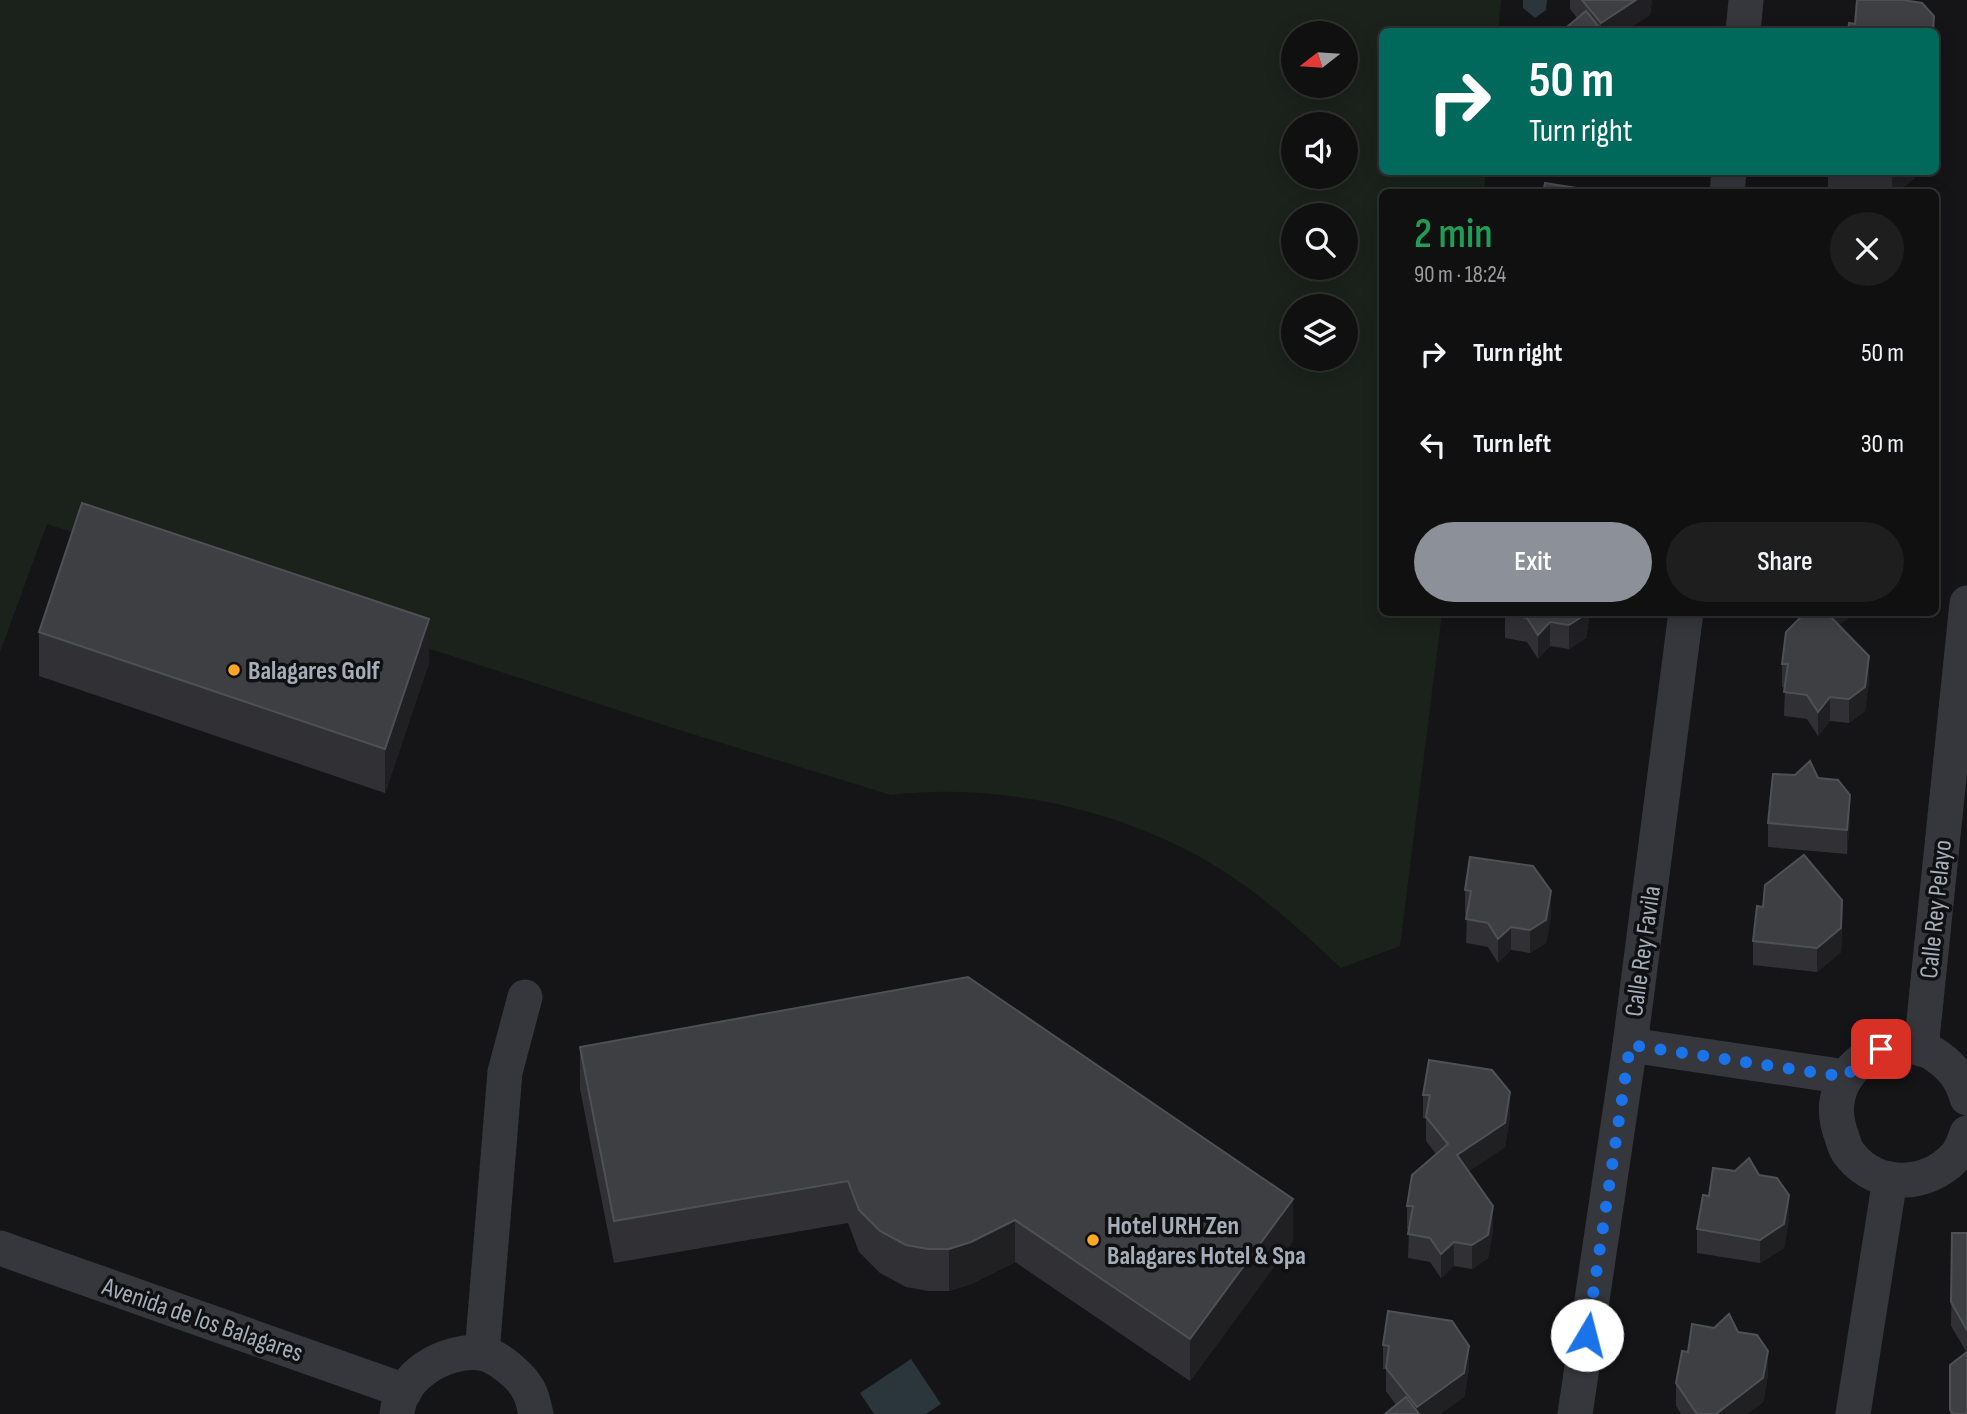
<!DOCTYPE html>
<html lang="en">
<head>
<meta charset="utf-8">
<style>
  body { margin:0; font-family:"Sofia Sans Condensed",sans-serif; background:#1e1e1f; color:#f1f3f6; height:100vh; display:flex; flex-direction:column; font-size:26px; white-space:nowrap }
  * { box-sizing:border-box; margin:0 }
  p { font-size:23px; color:#9c9d9f }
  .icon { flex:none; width:38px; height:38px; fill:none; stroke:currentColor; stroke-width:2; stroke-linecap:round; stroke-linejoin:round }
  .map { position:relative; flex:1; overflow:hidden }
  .details { position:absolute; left:1379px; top:189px; width:560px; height:427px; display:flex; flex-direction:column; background:#101011; border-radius:10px; box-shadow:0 4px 18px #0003,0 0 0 2px #303031 }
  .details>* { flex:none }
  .top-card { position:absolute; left:1379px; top:28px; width:560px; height:147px; border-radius:10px; box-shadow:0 4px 18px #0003,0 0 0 2px #303031; background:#00695c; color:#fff; overflow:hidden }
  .needle { width:46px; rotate:253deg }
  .controls { position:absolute; left:1281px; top:21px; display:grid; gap:14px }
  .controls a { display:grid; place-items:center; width:77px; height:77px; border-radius:50%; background:#101011; box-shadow:0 4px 18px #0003,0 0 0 2px #303031; font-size:35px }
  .pin { position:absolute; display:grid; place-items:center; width:60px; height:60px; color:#fff; margin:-30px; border-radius:14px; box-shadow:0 4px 10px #0006 }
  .me { position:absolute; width:77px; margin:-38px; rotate:8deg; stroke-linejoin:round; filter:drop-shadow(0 0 5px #0008) }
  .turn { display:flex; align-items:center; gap:24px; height:147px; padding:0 35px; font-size:32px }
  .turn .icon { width:91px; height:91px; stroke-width:2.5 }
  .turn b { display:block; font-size:49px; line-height:60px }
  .round { display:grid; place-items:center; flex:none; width:74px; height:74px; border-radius:37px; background:#1e1e1f }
  .overview { display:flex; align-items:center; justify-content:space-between; height:119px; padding:0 35px }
  h1 { font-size:42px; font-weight:600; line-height:52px; color:#1e9e55 }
  .button { display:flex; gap:14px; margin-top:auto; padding:14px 35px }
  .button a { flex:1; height:80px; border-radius:42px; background:#8c9099; color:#fff; font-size:28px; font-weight:600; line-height:80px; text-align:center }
  .button a+a { background:#1e1e1f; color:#f1f3f6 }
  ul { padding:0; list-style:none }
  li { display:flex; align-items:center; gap:21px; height:91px; padding:0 35px }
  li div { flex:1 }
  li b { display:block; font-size:26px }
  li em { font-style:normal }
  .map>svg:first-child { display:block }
</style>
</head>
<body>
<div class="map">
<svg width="1967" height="1414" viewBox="0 0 1967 1414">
  <rect width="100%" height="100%" fill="#151517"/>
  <!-- green -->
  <path fill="#1b221b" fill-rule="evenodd" d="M0,0H1501L1498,31L1382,32V172H1486L1484,192H1382V612L1442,613L1400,946L1341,968C1302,932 1263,895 1217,867C1124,810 1000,782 891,795L676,729L47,524L0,652ZM1293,33H1346V86H1293ZM1293,124H1346V177H1293ZM1293,215H1346V268H1293ZM1293,306H1346V359H1293Z"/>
  <!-- water -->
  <g fill="#2a353c">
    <polygon points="1523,0 1547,0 1546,10 1535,18 1523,8"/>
    <polygon points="911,1359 941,1404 926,1414 874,1414 860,1393"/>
  </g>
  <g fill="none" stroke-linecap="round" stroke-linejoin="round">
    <!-- minor -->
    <g stroke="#36373c" stroke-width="35">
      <polyline points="1743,32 1746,0"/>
      <polyline points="1727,192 1729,172"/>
      <polyline points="1630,1045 1846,1077"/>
      <polyline points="1921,1049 1967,603"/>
      <path d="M1967,1098C1961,1077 1950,1064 1932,1053C1917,1044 1890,1044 1875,1052C1841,1070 1828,1102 1842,1137C1844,1144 1846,1151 1851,1156C1878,1189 1927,1187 1955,1157C1961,1151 1964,1141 1967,1133"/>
      <polyline points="0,1248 405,1391"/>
      <polyline points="482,1353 505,1072 525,997"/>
      <path d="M397,1414C400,1375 445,1349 481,1353C497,1355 524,1378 530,1393C533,1399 534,1407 536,1414"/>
      <polyline points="1575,1414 1630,1045 1686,612"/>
      <polyline points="1853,1414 1890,1179"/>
    </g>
  </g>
  <!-- wall -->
  <g fill="#313135">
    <polygon points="1570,0 1652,0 1650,15 1624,32 1561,32 1577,18 1570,9"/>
    <polygon points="1828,172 1915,172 1915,178 1897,192 1847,192 1828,191"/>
    <polygon points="1505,612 1590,612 1586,638 1569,649 1550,646 1538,659 1527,642 1505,638"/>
    <polygon points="1806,612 1858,612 1838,625 1869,680 1865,711 1849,723 1830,721 1818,736 1807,719 1784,716 1785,688 1782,687 1782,664"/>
    <polygon points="39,632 429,663 385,793 39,676"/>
    <polygon points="1818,778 1850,819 1847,854 1768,847 1768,823"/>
    <polygon points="1470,857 1551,915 1546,943 1530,953 1511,950 1498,963 1488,947 1466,943 1467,914 1465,914 1465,890"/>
    <polygon points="1842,924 1841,952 1817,972 1753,965 1753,941"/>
    <polygon points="580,1047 1293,1241 1190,1381 1015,1262 971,1284 949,1291 928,1291 906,1287 880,1273 859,1252 848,1223 614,1263 580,1089"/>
    <polygon points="1429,1060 1510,1116 1505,1147 1469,1171 1493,1230 1488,1258 1472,1269 1454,1266 1441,1278 1430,1262 1408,1258 1409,1230 1407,1229 1407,1206 1436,1154 1426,1141 1426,1119 1423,1118 1423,1095"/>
    <polygon points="1759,1175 1789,1218 1784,1248 1760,1263 1697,1253 1697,1229 1709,1196"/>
    <polygon points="1952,1233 1967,1233 1967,1414 1950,1414 1950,1365 1967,1353 1951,1326"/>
    <polygon points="1388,1311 1469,1369 1464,1397 1440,1414 1385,1414 1396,1405 1386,1391 1386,1369 1383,1369 1383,1345"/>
    <polygon points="1738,1332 1768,1375 1763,1402 1747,1414 1681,1414 1676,1406 1676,1383"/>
  </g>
  <!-- shaded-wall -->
  <g fill="#202023">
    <polygon points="1636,0 1652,0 1650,15 1624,32 1601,32 1601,23"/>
    <polygon points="1894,172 1915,172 1915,178 1897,192 1892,192 1892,173"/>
    <polygon points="1586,612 1590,612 1586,638 1569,649 1569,625"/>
    <polygon points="1824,612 1858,612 1824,634"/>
    <polygon points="429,619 429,663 385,793 385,749"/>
    <polygon points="1550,622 1550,646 1538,659 1538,635"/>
    <polygon points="1869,656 1869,680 1865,711 1849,723 1849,699"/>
    <polygon points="1830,697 1830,721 1818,736 1818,712"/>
    <polygon points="1850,795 1850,819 1847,854 1847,830"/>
    <polygon points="1551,891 1551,915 1546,943 1530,953 1530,930"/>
    <polygon points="1842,900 1842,924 1841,952 1817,972 1817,948"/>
    <polygon points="1511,927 1511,950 1498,963 1498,939"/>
    <polygon points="1510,1092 1510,1116 1505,1147 1457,1179 1457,1155"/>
    <polygon points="1789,1195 1789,1218 1784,1248 1760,1263 1760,1240"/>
    <polygon points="1293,1199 1293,1241 1190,1381 1190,1339"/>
    <polygon points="1493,1206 1493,1230 1488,1258 1472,1269 1472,1245"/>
    <polygon points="1015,1220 1015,1262 971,1284 949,1291 949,1249"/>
    <polygon points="1454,1242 1454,1266 1441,1278 1441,1254"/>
    <polygon points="1469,1346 1469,1369 1464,1397 1440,1414 1417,1414 1417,1407"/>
    <polygon points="1768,1351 1768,1375 1763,1402 1747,1414 1716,1414"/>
  </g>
  <!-- building -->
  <g fill="#3d3f43" stroke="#4e5056" stroke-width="2">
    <polygon points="1582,0 1636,0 1601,23"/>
    <polygon points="1857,0 1903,0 1922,3 1934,16 1933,32 1848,32 1849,23 1855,24"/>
    <polygon points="1586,11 1603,32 1561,32"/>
    <polygon points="1873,172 1894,172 1892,173"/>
    <polygon points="1545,183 1602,192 1543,192"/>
    <polygon points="82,503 429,619 385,749 39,632"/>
    <polygon points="1505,612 1586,612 1586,614 1569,625 1550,622 1538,635 1527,618 1505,614"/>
    <polygon points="1806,612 1826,612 1869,656 1865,687 1849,699 1830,697 1818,712 1807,695 1784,692 1788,664 1782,664 1786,632"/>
    <polygon points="1810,761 1818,778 1838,780 1850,795 1847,830 1768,823 1773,774 1795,775"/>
    <polygon points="1804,855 1842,900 1841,928 1817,948 1753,941 1757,906 1763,907 1765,885"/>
    <polygon points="1470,857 1533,866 1551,891 1546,920 1530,930 1511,927 1498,939 1488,923 1466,919 1471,891 1465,890"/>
    <polygon points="968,977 1293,1199 1190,1339 1015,1220 971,1242 949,1249 928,1249 906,1245 880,1231 859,1210 848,1181 614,1221 580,1047"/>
    <polygon points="1429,1060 1492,1070 1510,1092 1505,1123 1457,1155 1493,1206 1488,1235 1472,1245 1454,1242 1441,1254 1430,1238 1408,1234 1413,1206 1407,1206 1412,1175 1448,1144 1426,1117 1430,1095 1423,1095"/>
    <polygon points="1749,1158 1759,1175 1777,1178 1789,1195 1784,1224 1760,1240 1697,1229 1703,1195 1709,1196 1713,1168 1735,1171"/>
    <polygon points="1952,1233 1967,1233 1967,1330 1951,1302"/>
    <polygon points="1388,1311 1452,1321 1469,1346 1464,1373 1417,1407 1386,1368 1389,1346 1383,1345"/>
    <polygon points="1729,1314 1738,1332 1757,1335 1768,1351 1763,1378 1716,1414 1697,1414 1676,1383 1682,1351 1688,1352 1692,1324 1714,1328"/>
    <polygon points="1967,1352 1967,1414 1953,1414 1950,1410 1950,1365"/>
    <polygon points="1406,1397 1419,1414 1385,1414"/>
  </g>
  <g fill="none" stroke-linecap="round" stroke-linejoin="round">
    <!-- route -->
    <polyline stroke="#1a73e8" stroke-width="12" stroke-dasharray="0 21.6" points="1587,1335 1630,1045 1846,1077 1862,1059 1881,1049"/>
  </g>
  <!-- markers -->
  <g fill="#ffa625" stroke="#101012" stroke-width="2.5">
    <circle cx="234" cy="670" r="7"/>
    <circle cx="1093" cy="1240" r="7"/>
  </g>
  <g text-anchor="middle" stroke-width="7" stroke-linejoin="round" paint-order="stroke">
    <!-- poi labels -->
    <g font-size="26" font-weight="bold" fill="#a5adb9" stroke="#101012" text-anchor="start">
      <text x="248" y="679">Balagares Golf</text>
      <text x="1107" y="1234">Hotel URH Zen<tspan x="1107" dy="30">Balagares Hotel &amp; Spa</tspan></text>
    </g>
    <!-- street labels -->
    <g font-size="26" fill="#a5adb9" stroke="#101012">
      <text transform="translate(1935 909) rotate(-84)" y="9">Calle Rey Pelayo</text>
      <text transform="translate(1642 951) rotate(-82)" y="9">Calle Rey Favila</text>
      <text transform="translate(203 1319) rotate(19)" y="9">Avenida de los Balagares</text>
    </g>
  </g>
</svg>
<div class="controls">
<a><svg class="needle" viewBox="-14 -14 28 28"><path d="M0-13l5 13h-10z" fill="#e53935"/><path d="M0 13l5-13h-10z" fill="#9c9d9f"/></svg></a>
<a><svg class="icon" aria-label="sound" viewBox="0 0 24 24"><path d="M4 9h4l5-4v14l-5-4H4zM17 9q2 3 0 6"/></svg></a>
<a><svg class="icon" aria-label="search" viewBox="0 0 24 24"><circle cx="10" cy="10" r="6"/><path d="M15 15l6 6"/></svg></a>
<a><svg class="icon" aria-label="layers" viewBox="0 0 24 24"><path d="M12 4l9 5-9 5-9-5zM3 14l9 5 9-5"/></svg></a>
</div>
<div class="pin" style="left:1881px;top:1049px;background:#d93025"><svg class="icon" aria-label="arrive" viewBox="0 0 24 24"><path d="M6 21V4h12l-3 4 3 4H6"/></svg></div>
<svg class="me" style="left:1587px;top:1335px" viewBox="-20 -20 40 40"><circle r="19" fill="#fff"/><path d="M0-13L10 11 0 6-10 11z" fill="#1a73e8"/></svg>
<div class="top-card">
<div class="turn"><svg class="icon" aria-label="right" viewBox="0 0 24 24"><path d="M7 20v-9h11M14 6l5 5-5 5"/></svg><div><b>50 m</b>Turn right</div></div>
</div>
<section class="details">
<div class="overview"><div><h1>2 min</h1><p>90 m · 18:24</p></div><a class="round"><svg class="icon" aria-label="close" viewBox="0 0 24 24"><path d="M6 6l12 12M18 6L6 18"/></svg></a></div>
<ul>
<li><svg class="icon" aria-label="right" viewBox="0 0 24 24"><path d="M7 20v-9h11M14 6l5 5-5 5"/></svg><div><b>Turn right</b></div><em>50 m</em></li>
<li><svg class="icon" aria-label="left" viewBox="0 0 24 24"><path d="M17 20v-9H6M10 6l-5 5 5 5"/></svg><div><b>Turn left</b></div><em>30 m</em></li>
</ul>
<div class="button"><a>Exit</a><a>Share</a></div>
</section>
</div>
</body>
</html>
